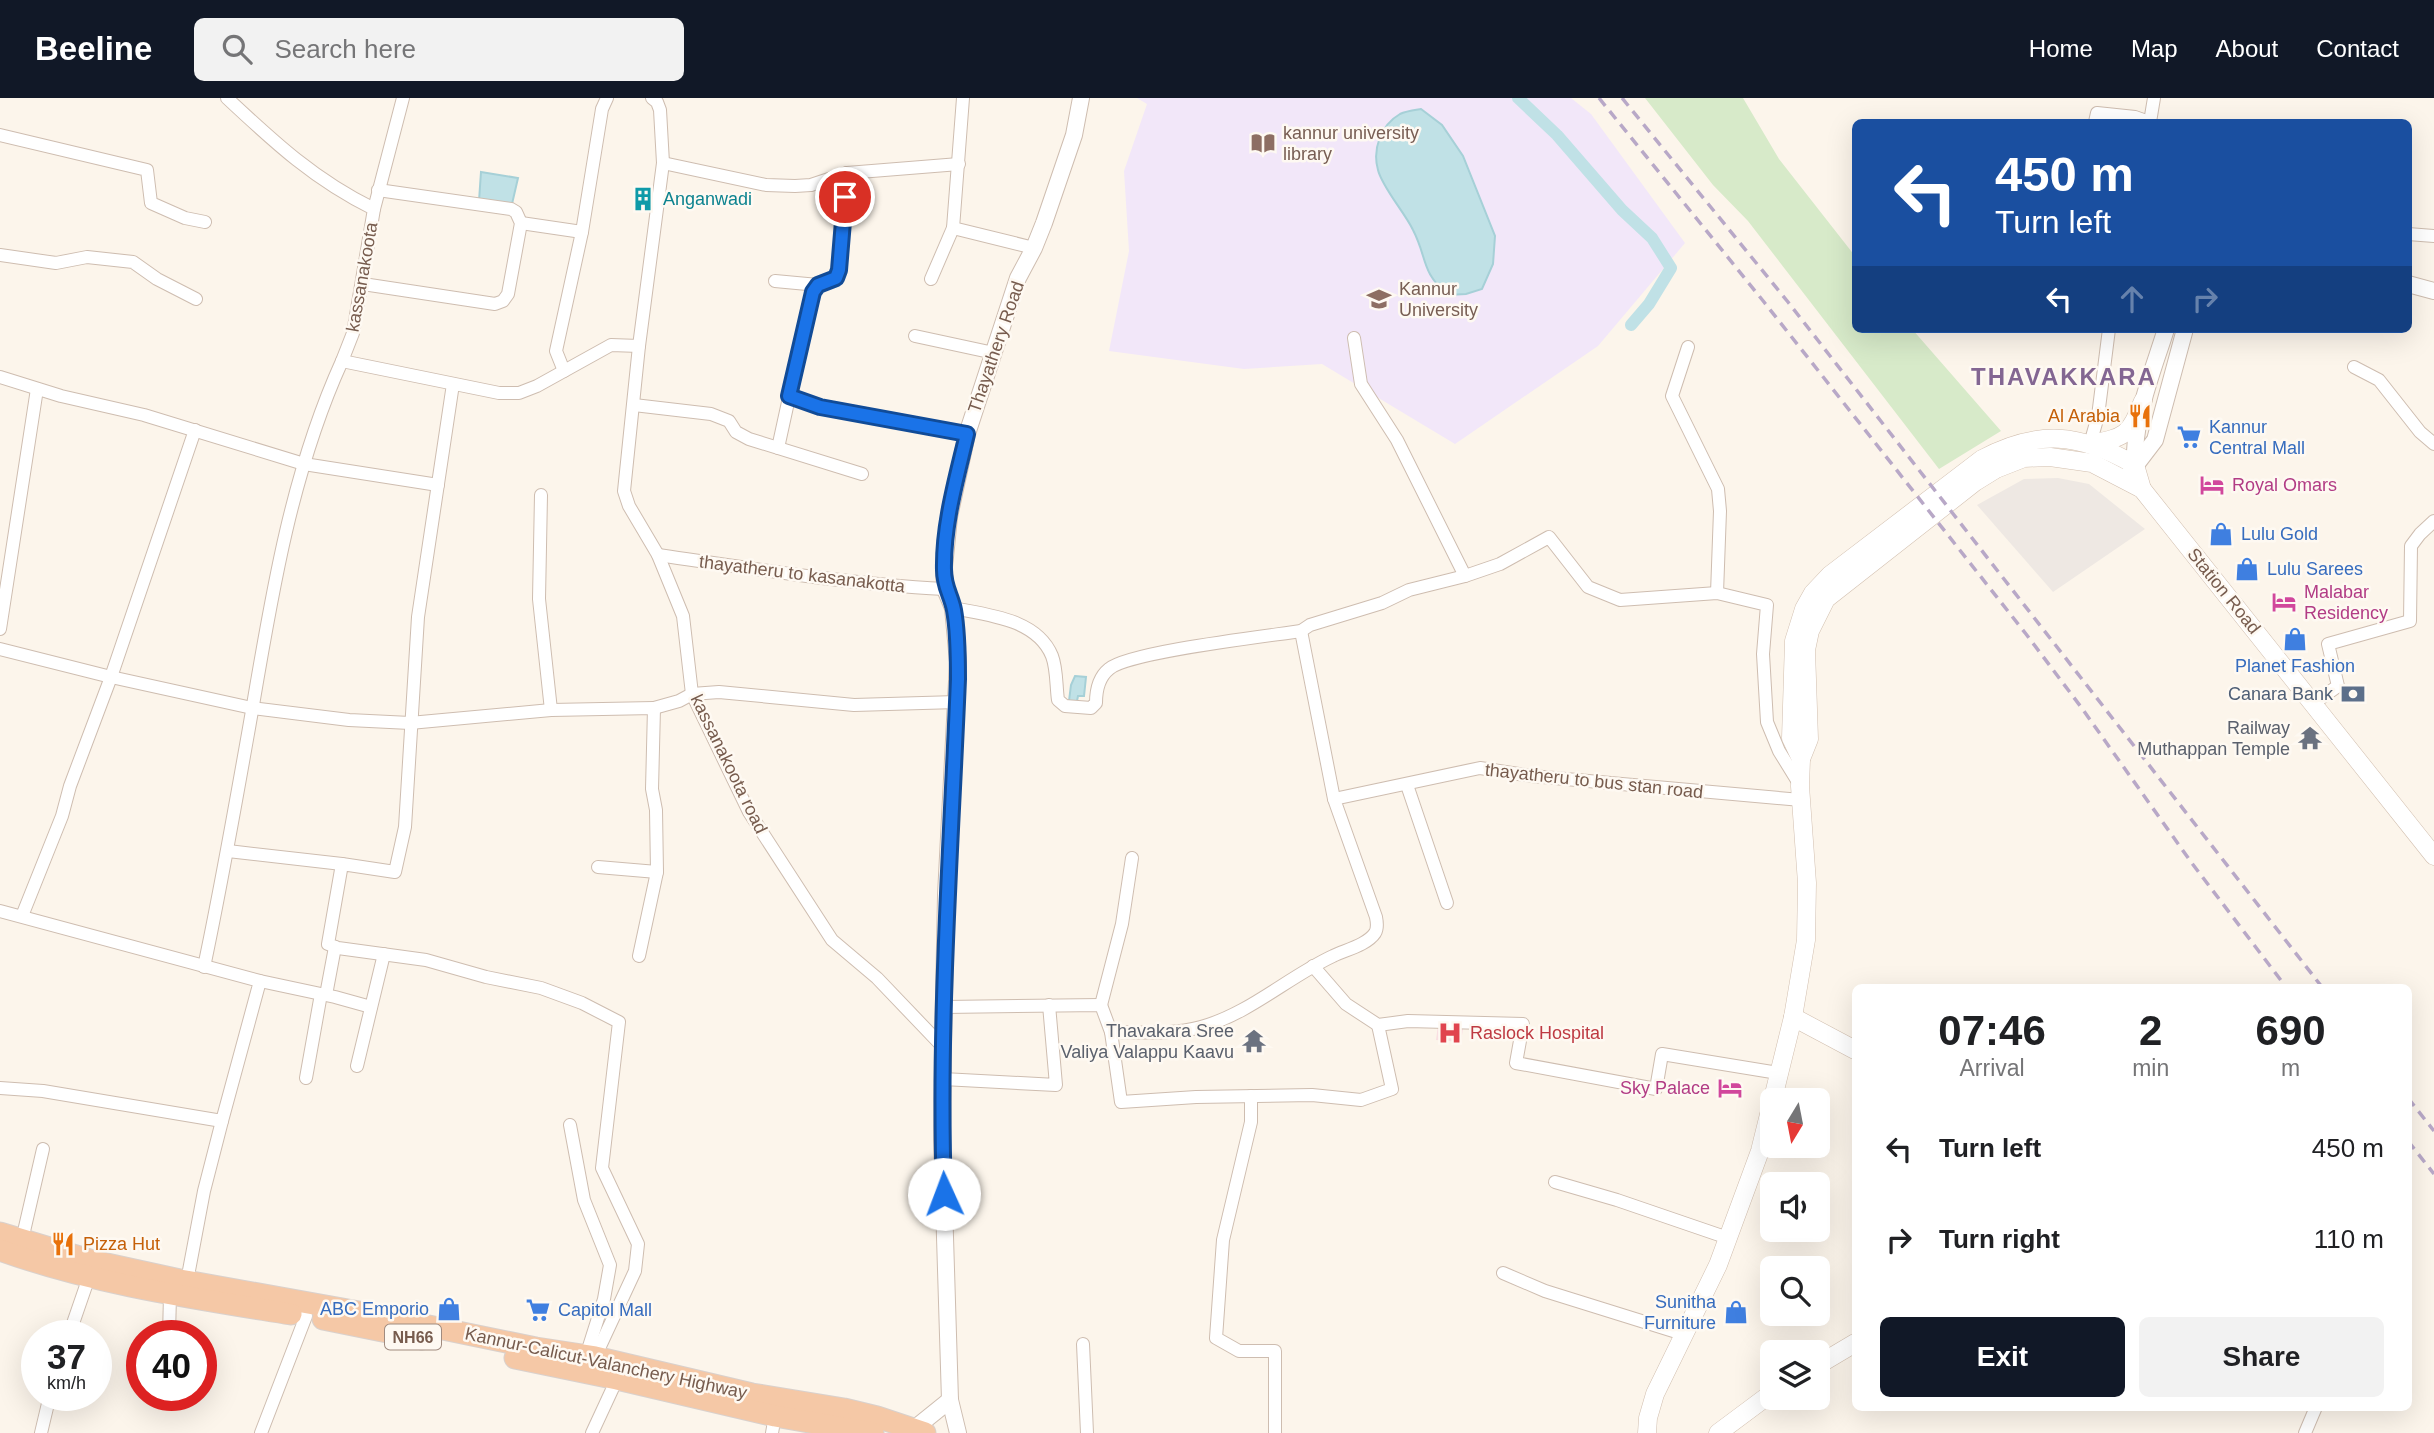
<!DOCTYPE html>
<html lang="en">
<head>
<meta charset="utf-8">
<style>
  body { margin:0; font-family:Arial,sans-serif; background:#f2f2f2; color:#202124; height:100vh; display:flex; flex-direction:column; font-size:26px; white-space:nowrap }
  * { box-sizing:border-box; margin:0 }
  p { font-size:23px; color:#757577 }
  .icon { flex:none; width:38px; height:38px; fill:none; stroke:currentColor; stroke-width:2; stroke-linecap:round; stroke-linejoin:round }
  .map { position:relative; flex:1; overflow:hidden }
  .panel { position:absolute; left:1852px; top:886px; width:560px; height:427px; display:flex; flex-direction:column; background:#fff; border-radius:10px; box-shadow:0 7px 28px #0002 }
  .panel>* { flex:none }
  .top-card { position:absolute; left:1852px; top:21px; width:560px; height:214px; border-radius:10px; box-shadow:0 7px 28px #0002; background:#1a4fa0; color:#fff; overflow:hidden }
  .needle { width:46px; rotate:190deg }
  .controls { position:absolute; left:1760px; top:990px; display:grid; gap:14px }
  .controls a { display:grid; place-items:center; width:70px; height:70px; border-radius:10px; background:#fff; box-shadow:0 7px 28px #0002; font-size:35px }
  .speed { position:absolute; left:21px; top:1222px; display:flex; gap:14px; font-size:35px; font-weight:700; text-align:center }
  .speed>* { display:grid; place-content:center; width:91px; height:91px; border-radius:50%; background:#fff; box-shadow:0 7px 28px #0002; line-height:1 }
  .speed small { font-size:18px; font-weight:400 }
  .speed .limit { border:10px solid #d22; background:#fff; color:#111 }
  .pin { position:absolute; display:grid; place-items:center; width:60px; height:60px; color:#fff; margin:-30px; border:4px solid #fff; border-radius:50%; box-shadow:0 2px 7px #0007 }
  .me { position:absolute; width:77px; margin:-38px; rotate:358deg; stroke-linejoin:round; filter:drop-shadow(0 0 5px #0008) }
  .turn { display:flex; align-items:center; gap:24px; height:147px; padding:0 28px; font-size:32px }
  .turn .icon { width:91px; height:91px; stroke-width:2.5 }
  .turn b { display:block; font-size:49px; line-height:60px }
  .lanes { display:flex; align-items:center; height:66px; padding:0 28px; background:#0003; justify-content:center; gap:35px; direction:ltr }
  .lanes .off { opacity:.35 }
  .eta { display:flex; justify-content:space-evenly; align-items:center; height:119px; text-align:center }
  .eta b { font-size:42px; font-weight:700; line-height:49px }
  .primary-button { display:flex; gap:14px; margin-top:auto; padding:14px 28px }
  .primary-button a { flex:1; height:80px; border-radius:10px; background:#111827; color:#fff; font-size:28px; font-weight:700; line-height:80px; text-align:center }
  .primary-button a+a { background:#f2f2f2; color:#202124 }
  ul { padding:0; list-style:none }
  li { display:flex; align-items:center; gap:21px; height:91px; padding:0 28px }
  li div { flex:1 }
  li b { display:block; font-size:26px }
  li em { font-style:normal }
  header { display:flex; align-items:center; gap:42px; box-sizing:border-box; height:98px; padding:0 35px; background:#111827; color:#fff }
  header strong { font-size:33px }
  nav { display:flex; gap:38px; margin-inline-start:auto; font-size:24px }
  .search { width:490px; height:63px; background:#f2f2f2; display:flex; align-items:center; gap:18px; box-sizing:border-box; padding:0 24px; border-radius:10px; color:#757577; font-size:26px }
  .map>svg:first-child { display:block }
</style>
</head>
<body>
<header>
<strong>Beeline</strong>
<div class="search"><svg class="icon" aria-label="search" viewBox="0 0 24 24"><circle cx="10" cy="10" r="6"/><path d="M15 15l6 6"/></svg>Search here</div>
<nav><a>Home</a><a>Map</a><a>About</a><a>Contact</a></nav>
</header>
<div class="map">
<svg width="2434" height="1335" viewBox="0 0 2434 1335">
  <rect width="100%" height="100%" fill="#fcf5eb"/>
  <!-- industrial -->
  <polygon fill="#eee8e3" points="2058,380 2089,386 2145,431 2053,494 1977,407 2024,381"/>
  <!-- education -->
  <polygon fill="#f2e7f9" points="1137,0 1571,0 1591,16 1685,145 1598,248 1455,346 1322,266 1244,271 1109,253 1129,153 1124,73 1147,6"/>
  <!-- medical -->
  <polygon fill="#f9dfe2" points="1464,924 1461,944 1436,942 1438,927"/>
  <!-- green -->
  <polygon fill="#d7eac9" points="1645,0 1743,0 1779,61 1855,158 1855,231 1912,231 2001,333 1939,371 1748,123 1713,87"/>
  <!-- water -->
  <g fill="#c0e1e6" stroke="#a6d0d7" stroke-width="2">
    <path d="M1421,11L1442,27L1463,58L1495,138L1493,166L1482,191L1466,196L1448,197C1420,173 1428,161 1413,132C1405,115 1382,89 1378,72C1372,51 1381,27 1400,16C1406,13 1415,12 1421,11Z"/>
    <polygon points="481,74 518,80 512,106 479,103"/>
    <polygon points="1075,578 1086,579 1084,598 1078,598 1077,603 1069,603 1071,587"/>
  </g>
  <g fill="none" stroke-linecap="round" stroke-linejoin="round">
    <!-- canal -->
    <polyline stroke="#c0e1e6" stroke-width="12" points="1518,0 1557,37 1622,112 1652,140 1671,170 1649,206 1631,227"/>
    <!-- minor casing -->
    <g stroke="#cebdb0" stroke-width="14">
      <g id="minor">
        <path d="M227,0C275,45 315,82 374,111L353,235L342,263"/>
        <polyline points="652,0 657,4 660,12 663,65 639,248 624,393 629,408 658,457 683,518 692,596 749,714 832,842 877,880 943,949"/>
        <polyline points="963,0 953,130 1034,150"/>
        <polyline points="2095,24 2097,15 2135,19 2149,24"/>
        <polyline points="2150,24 2154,0"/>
        <polyline points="0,37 147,72 151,105 185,120 205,124"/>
        <polyline points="663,65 766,87 795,88 811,87 847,75 959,66"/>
        <polyline points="374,111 403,0"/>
        <polyline points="521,125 582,134 602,11 607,0"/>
        <polyline points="2408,136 2434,138"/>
        <polyline points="0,157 56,165 87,159 133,164 157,181 196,201"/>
        <polyline points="931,181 953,130"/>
        <polyline points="775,183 818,187"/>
        <polyline points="363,186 495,206 503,203 508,196 521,125 516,114 511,111 378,92"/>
        <polyline points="915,238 994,255"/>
        <polyline points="1354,240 1361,286 1397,342 1465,478"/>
        <polyline points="1688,249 1672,298 1718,391 1720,413 1717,495"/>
        <polyline points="2354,269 2379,282 2420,334 2434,346"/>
        <polyline points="564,273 556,253 582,134"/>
        <polyline points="0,279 61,298 144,317 304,366 438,387"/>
        <polyline points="453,286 418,519 405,729 395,774 342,766 328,846 338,850 426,862 486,879 541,890 582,905 619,924 602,1070 638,1146 635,1173 595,1259"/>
        <polyline points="789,298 820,309 967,336"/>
        <polyline points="634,307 711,316 729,323 736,334 749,341 862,376"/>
        <polyline points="2090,346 2098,318 2109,231"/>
        <polyline points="778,350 812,194 818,187 836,180 839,172 847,75"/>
        <polyline points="541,397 539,501 551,612"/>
        <path d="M658,457C754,471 849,486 945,491"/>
        <path d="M953,510C988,517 1037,521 1052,558C1057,571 1056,588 1058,602L1065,608L1091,610L1096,605C1096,592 1099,579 1109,571C1128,554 1268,538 1301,533L1310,527L1382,505L1409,492L1465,478L1500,466L1549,439L1588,489L1620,502L1717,495L1767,507L1763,556L1767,624L1779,653L1800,687"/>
        <polyline points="0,531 37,291"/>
        <polyline points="1301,533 1334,701"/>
        <polyline points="0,551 111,579 252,610 349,622 410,625 551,612 654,610 652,691 656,712 657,774 639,858"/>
        <polyline points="2314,605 2338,588 2328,546 2410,523 2411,448 2420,436 2434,423"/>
        <polyline points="654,610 679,603 692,596 719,594 854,607 957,604"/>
        <polyline points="1407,687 1447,805"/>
        <polyline points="228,753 342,766"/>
        <polyline points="598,769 657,774"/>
        <polyline points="0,813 260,883 222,1023 43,993 0,990"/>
        <polyline points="22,818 62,718 70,688 111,579 195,332"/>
        <polyline points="1313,868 1346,906 1378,927 1408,923 1523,926 1516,965 1656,991 1662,956 1778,975"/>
        <path d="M204,869C222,784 237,698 252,613C272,494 292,373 342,263L499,295H519L537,288L611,247L639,248"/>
        <polyline points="260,883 335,899 371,909"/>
        <polyline points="326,897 335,849"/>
        <polyline points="1101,907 1122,826 1132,760"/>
        <path d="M944,909L1101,907L1111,934C1141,934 1172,937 1201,929C1249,916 1288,879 1333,858C1345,852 1367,847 1375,835C1378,830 1377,824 1376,819L1334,701L1480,670L1532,678L1801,702"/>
        <polyline points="1111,934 1121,1004 1196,999 1312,997 1361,1002 1392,991 1378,927"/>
        <polyline points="357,968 384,856"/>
        <polyline points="306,980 321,896"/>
        <polyline points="943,981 1056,987 1049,907"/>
        <polyline points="1251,998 1251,1024 1223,1142 1216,1240 1239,1253 1275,1253 1275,1335"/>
        <polyline points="570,1027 584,1102 610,1167 604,1201 586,1258"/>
        <polyline points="1555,1084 1617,1102 1728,1140"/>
        <polyline points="22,1142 43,1051"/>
        <polyline points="1503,1175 1545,1193 1683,1236"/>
        <polyline points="187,1183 204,1093 222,1023"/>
        <polyline points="69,1237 89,1179"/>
        <polyline points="169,1237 170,1197"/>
        <polyline points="1083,1246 1087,1335"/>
        <polyline points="41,1335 50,1297"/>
        <polyline points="261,1335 306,1218"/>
        <polyline points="592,1335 617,1281"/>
        <polyline points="772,1335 775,1318"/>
        <polyline points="2305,1335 2316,1309"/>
      </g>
    </g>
    <!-- tertiary casing -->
    <g stroke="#cebdb0" stroke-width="18">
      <g id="tertiary">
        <polyline points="2408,186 2434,193"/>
        <path d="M2135,367C2133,320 2152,276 2166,231"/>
        <polyline points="2129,376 2155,342 2185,231"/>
        <polyline points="914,1331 950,1302"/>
        <polyline points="958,1335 950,1302 942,1041 943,949 946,797 958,564 953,510 945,491 944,469 949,419 967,336 1018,180 1034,150 1044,125 1074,37 1081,0"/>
      </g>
    </g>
    <!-- secondary casing -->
    <g stroke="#d1beae" stroke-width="19">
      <g id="secondary">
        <path d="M2090,346C2126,339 2129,338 2143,303"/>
        <path d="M1801,661L1791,640L1794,543L1804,511L1813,495L1830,477L1982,361C2038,331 2080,335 2135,367L2142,391"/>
        <polyline points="1793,919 1855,952"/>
        <polyline points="1818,1267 1855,1245"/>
        <polyline points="1647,1335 1648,1320 1655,1296 1718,1167 1760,1053 1793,919 1806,842 1807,785 1800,688 1801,661 1809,641 1806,552 1810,533 1826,501 1975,384 1996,371 2024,360 2050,359 2092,365 2142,391 2434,758"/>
        <polyline points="1718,1335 1773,1294"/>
      </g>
    </g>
    <!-- trunk casing -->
    <g stroke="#d9d1cd" stroke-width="23">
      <g id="trunk">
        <polyline points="0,1135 93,1163 180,1182 370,1216 536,1250 595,1259 752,1296 844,1311 877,1319 925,1335"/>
        <path d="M0,1152C94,1186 193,1200 291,1216"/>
        <polyline points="323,1221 422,1241"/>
        <polyline points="515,1260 617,1281 775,1318 873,1335"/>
      </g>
    </g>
    <!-- minor -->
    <use href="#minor" stroke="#fff" stroke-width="12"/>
    <!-- tertiary -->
    <use href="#tertiary" stroke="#fff" stroke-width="16"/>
    <!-- secondary -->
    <use href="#secondary" stroke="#fff" stroke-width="18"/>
    <!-- trunk -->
    <use href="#trunk" stroke="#f5c8a6" stroke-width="21"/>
    <!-- rail -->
    <g stroke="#b8a8c7" stroke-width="3.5" stroke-dasharray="10 7" stroke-linecap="butt">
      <polyline points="1599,0 1764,204 2026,536 2081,609 2191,764 2286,889"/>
      <polyline points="1622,0 1788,204 2322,889"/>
      <polyline points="2408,1000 2434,1033"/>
      <polyline points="2408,1043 2434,1076"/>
    </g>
  </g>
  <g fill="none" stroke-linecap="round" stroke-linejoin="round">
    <!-- route casing -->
    <g stroke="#114b97" stroke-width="18">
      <path id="route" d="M845,99L839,172L836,180L818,187L813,194L789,298L820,309L967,336C957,379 943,426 944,472C944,489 951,497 954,512C958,534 958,559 958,581C951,753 938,924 944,1096"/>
    </g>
    <!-- route -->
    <use href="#route" stroke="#1a73e8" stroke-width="12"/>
  </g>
  <!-- icons -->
  <defs>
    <g id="library-bare" transform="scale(1.89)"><path d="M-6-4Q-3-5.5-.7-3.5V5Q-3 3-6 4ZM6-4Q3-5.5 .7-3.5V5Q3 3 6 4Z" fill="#8d6e63" stroke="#fef9f2" stroke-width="2.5" paint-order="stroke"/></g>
    <g id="building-bare" transform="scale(1.89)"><path d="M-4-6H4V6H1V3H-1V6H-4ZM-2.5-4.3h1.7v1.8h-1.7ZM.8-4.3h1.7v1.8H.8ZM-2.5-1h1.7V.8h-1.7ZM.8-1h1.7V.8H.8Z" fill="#0f9aa8" stroke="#fef9f2" stroke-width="2.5" paint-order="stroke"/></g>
    <g id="university-bare" transform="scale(1.89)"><path d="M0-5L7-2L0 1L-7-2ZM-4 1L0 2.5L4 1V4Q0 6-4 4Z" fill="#8d6e63" stroke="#fef9f2" stroke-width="2.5" paint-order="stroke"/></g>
    <g id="restaurant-bare" transform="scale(1.89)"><path d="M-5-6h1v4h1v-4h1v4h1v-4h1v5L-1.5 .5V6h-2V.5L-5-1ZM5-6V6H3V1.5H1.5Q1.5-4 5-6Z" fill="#e8710a" stroke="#fef9f2" stroke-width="2.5" paint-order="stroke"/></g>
    <g id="supermarket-bare" transform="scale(1.89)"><path d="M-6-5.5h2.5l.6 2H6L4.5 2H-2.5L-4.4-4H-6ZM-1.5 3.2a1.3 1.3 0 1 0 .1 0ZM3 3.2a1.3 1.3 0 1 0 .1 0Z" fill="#3f7fe0" stroke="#fef9f2" stroke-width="2.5" paint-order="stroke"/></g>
    <g id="hotel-bare" transform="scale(1.89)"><path d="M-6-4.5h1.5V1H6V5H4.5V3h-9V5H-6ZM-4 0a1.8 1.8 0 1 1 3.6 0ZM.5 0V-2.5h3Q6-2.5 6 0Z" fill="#d1479c" stroke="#fef9f2" stroke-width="2.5" paint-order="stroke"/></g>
    <g id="shop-bare" transform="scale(1.89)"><path d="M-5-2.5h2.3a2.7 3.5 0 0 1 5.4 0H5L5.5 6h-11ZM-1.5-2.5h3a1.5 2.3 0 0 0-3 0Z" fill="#3f7fe0" stroke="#fef9f2" stroke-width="2.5" paint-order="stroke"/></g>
    <g id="bank-bare" transform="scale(1.89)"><path d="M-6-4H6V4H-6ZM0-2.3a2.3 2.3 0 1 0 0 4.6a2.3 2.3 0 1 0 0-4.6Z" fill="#5c6f8a" stroke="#fef9f2" stroke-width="2.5" paint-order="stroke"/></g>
    <g id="temple-bare" transform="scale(1.89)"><path d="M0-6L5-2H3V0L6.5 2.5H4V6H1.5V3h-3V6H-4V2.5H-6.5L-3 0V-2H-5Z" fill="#6b7280" stroke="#fef9f2" stroke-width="2.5" paint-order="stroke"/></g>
    <g id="hospital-bare" transform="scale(1.89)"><path d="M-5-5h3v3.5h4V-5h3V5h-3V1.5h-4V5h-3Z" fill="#e0444e" stroke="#fef9f2" stroke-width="2.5" paint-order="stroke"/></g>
  </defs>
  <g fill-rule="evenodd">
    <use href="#library-bare" x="1263" y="45"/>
    <use href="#building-bare" x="643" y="101"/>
    <use href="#university-bare" x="1379" y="201"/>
    <use href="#restaurant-bare" x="2140" y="318"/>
    <use href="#supermarket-bare" x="2189" y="339"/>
    <use href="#hotel-bare" x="2212" y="387"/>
    <use href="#shop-bare" x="2221" y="436"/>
    <use href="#shop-bare" x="2247" y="471"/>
    <use href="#hotel-bare" x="2284" y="504"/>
    <use href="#shop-bare" x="2295" y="541"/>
    <use href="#bank-bare" x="2353" y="596"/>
    <use href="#temple-bare" x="2310" y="640"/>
    <use href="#hospital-bare" x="1450" y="935"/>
    <use href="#temple-bare" x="1254" y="943"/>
    <use href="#hotel-bare" x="1730" y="990"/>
    <use href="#restaurant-bare" x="63" y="1146"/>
    <use href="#shop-bare" x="449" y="1211"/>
    <use href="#supermarket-bare" x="538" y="1212"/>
    <use href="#shop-bare" x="1736" y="1214"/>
  </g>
  <g text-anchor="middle" stroke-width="5" stroke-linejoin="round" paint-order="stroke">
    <!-- shield labels -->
    <rect fill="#fef9f2" stroke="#a08b7f" stroke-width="2" x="385" y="1226.5" width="56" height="25" rx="5"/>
    <g font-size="16" font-weight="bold" fill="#775c4e">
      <text x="413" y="1245">NH66</text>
    </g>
    <!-- education labels -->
    <g font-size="18" fill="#785e54" stroke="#fef9f2" text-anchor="start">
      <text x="1283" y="41">kannur university<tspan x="1283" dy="21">library</tspan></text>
      <text x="1399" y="197">Kannur<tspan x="1399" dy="21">University</tspan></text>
    </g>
    <!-- culture labels -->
    <g font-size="18" fill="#0d838f" stroke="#fef9f2" text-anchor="start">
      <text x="663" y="107">Anganwadi</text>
    </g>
    <!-- street labels -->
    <g font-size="18" fill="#775c4e" stroke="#fef9f2">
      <text transform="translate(362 179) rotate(-80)" y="6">kassanakoota</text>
      <text transform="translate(996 249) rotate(-71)" y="6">Thayathery Road</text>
      <text transform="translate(802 476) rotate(7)" y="6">thayatheru to kasanakotta</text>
      <text transform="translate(2224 493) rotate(51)" y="6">Station Road</text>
      <text transform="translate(729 666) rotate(64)" y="6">kassanakoota road</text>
      <text transform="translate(1594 683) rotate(6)" y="6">thayatheru to bus stan road</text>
      <text transform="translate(606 1265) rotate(12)" y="6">Kannur-Calicut-Valanchery Highway</text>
    </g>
    <!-- food labels -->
    <g font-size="18" fill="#c56008" stroke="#fef9f2" text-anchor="end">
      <text x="2120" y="324">Al Arabia</text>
      <text x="83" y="1152" text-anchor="start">Pizza Hut</text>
    </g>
    <!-- shop labels -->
    <g font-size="18" fill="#366cbe" stroke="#fef9f2" text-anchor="start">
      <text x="2209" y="335">Kannur<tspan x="2209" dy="21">Central Mall</tspan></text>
      <text x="2241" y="442">Lulu Gold</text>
      <text x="2267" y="477">Lulu Sarees</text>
      <text x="2295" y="574" text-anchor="middle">Planet Fashion</text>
      <text x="1716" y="1210" text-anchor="end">Sunitha<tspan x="1716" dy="21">Furniture</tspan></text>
      <text x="429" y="1217" text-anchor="end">ABC Emporio</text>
      <text x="558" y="1218">Capitol Mall</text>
    </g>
    <!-- hotel labels -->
    <g font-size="18" fill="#b23c85" stroke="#fef9f2" text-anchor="start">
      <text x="2232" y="393">Royal Omars</text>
      <text x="2304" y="500">Malabar<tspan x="2304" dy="21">Residency</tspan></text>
      <text x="1710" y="996" text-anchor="end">Sky Palace</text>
    </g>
    <!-- service labels -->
    <g font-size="18" fill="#4e5e75" stroke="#fef9f2" text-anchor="end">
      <text x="2333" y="602">Canara Bank</text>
    </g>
    <!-- worship labels -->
    <g font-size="18" fill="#5b616d" stroke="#fef9f2" text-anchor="end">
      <text x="2290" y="636">Railway<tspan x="2290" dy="21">Muthappan Temple</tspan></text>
      <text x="1234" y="939">Thavakara Sree<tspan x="1234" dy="21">Valiya Valappu Kaavu</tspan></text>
    </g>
    <!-- health labels -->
    <g font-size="18" fill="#be3a42" stroke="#fef9f2" text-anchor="start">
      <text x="1470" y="941">Raslock Hospital</text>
    </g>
    <!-- district labels -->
    <g font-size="24" font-weight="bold" letter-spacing="2" fill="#836692" stroke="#fef9f2">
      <text x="2064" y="287">THAVAKKARA</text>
    </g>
  </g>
</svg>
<div class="controls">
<a><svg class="needle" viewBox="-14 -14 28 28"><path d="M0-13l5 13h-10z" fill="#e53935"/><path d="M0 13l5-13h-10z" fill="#757577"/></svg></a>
<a><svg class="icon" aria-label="sound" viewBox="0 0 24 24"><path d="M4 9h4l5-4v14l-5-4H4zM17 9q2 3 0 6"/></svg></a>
<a><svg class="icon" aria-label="search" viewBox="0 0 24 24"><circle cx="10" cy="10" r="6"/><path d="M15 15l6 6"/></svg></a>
<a><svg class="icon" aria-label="layers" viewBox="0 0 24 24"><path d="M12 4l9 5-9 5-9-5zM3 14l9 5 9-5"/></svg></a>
</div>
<div class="speed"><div>37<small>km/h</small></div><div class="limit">40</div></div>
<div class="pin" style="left:845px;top:99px;background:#d93025"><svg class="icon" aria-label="arrive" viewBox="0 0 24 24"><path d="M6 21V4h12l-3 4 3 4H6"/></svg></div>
<svg class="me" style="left:944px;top:1096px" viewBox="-20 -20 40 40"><circle r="19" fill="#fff"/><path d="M0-13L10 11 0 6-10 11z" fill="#1a73e8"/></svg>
<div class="top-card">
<div class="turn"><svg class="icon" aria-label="left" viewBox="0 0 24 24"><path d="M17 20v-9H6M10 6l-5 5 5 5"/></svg><div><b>450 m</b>Turn left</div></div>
<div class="lanes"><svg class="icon" aria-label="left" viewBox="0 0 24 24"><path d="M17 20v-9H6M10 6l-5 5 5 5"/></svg><svg class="icon off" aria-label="ahead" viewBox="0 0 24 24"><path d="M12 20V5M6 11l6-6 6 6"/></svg><svg class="icon off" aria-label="right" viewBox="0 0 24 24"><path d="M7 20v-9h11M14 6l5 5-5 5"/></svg></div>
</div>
<section class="panel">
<div class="eta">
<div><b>07:46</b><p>Arrival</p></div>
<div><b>2</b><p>min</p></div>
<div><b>690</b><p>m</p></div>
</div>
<ul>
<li><svg class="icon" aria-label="left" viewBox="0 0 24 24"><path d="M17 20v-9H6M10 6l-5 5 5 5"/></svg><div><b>Turn left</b></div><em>450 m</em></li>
<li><svg class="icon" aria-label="right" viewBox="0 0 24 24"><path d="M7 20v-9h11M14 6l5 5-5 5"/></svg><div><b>Turn right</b></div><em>110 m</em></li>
</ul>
<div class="primary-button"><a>Exit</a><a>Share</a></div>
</section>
</div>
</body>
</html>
